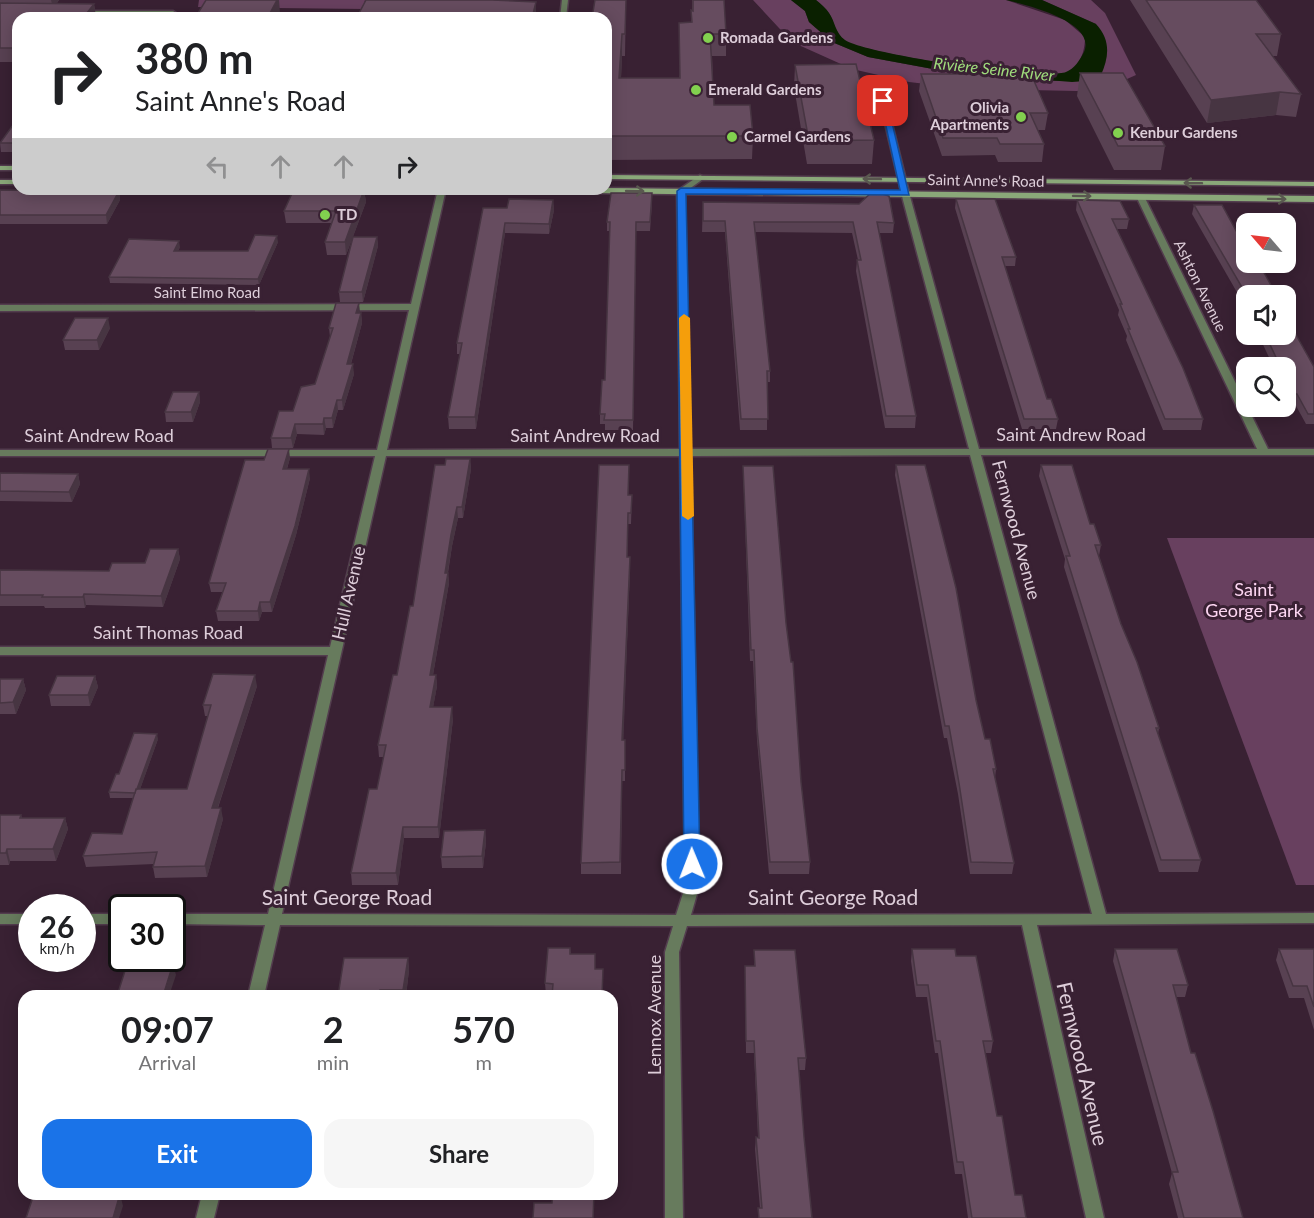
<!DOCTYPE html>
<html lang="en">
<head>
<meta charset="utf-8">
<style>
  body { margin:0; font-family:Lato,sans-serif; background:#f6f6f6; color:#202124; height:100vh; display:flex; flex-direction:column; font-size:22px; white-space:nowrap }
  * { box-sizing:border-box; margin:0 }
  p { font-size:20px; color:#757577 }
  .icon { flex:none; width:33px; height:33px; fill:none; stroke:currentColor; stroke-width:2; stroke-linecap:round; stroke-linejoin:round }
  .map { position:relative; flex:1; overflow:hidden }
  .sheet { position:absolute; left:18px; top:990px; width:600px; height:210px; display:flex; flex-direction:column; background:#fff; border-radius:18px; box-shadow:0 3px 15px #0003 }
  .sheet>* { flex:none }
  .guide { position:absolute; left:12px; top:12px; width:600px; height:183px; border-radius:18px; box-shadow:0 3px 15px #0003; background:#fff; color:#202124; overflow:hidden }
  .needle { width:39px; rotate:298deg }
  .fabs { position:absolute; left:1236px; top:213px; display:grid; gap:12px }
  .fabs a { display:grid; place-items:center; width:60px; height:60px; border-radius:12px; background:#fff; box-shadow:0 3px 15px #0003; font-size:30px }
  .speed { position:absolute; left:18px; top:894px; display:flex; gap:12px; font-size:30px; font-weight:700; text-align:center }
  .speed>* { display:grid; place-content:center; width:78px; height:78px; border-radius:50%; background:#fff; box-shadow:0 3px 15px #0003; line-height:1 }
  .speed small { font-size:15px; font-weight:400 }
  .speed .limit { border:3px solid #111; border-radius:9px; background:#fff; color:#111 }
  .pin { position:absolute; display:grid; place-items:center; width:51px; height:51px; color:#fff; margin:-26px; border-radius:12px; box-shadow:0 3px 9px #0006 }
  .me { position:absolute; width:66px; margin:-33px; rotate:359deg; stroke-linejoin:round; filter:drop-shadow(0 0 4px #0008) }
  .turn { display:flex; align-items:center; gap:21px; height:126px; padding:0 24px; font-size:27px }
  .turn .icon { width:78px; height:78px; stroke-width:2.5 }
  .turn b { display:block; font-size:42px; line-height:51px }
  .lanes { display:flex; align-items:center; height:57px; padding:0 24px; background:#0003; justify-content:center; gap:30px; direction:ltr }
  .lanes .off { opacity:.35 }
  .eta { display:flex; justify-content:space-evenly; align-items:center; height:102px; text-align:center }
  .eta b { font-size:36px; font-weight:700; line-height:42px }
  .action { display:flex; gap:12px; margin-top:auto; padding:12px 24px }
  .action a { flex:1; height:69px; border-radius:18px; background:#1a73e8; color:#fff; font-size:24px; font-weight:700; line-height:69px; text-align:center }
  .action a+a { background:#f6f6f6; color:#202124 }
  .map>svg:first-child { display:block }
</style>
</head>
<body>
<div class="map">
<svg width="1314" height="1218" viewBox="0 0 1314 1218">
  <rect width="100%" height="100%" fill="#392133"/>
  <!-- green -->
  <g fill="#68405f">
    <polygon points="199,0 365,0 363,9 198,7"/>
    <polygon points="753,0 791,0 805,11 809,22 832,42 868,57 949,72 1053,81 1086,81 1096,24 1042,0 1091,0 1105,13 1136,75 1109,87 1077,91 969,89 909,82 852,69 792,42"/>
    <path d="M816,0H1006L1065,20L1085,37C1085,50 1081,65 1068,72C1048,82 865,54 845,41C837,35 834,25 831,17C829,11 821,5 816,0Z"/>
    <polygon points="1167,538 1314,538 1314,885 1296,885"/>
  </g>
  <!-- water -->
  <path fill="#0a2000" d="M791,0H816C821,4 826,8 829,13C835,21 835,33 845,40C865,54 1044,81 1066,72C1074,69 1080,60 1084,52C1097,22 1027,5 1006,0H1042L1096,24C1111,40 1109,57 1101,75L1086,81L1072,82L949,72L868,57L832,42L809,22L805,11Z"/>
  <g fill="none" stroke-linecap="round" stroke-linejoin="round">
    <!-- minor casing -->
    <g stroke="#533d4e" stroke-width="3">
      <g id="minor">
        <polygon points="562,0 568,0 566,18 560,18"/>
        <polygon points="77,11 173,11 176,13 173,15 79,14 76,12"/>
        <path d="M875,81L882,83L911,200L979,449H1257L1137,198L1141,195L1145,198L1268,449H1314V455H981L1106,914L1314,913V923L1037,925L1104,1218H1086L1022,925L687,926L679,952L683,1218H665V952L673,926L280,925L264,996H248L265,925L172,924V914H268L328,655H0V647H330L375,456H0V450H377L409,310L0,311V305L411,304L438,189H446L387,450L680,449L677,191L700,175L704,177L703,179L685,192L690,449H969L903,200ZM970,455L1092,914L691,915L699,887L691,456ZM386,456H680L685,887L676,915L282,914Z"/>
        <rect x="0" y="914" width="32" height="10"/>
        <rect x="82" y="914" width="40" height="10"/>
        <polygon points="202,1194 220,1194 214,1218 196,1218"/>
      </g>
    </g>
    <!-- secondary casing -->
    <g stroke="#533d4e" stroke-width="3">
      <g id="secondary">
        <rect x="0" y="166" width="18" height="4"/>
        <polygon points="606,175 1314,182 1314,186 606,179"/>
        <rect x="0" y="180" width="18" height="4"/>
        <polygon points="606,188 1314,196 1314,202 514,192 510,189"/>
      </g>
    </g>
    <!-- minor -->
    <use href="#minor" fill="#677b5d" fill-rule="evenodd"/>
    <!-- secondary -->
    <use href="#secondary" fill="#8aa879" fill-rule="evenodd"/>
  </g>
  <!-- wall -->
  <g fill="#584152">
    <polygon points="0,0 59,0 57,3 94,4 96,17 18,18 18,62 0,62"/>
    <polygon points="626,0 625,56 622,56 621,78 679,78 691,22 691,10 692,10 692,0 724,0 726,34 726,56 712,56 714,105 753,136 752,159 606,160 606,18"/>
    <polygon points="1130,0 1256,0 1281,34 1277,56 1272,56 1301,94 1296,117 1276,115 1207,123"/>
    <polygon points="795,65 874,140 872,164 807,164 794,87"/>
    <polygon points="1080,73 1165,146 1161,170 1114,170 1077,96"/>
    <polygon points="921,74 1048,113 1045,130 1038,130 1044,144 1042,162 998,162 995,155 942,156 919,91"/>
    <polygon points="18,118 18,152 1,152 0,143"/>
    <polygon points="0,190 119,191 120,200 107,224 0,224"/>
    <polygon points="364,190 366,202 346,255 327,255 325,242 332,223 286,223 284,211"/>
    <polygon points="956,199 1016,257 1015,266 1005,266 1047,399 1058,419 1056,429 1022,429 955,208"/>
    <polygon points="553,200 554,210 549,234 505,233 476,429 449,429 448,417 460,354 457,354 457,343 507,208"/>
    <polygon points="1077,200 1129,219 1127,229 1117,229 1203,419 1201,430 1163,430 1126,340 1127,336 1118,315 1119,310 1076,210"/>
    <polygon points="652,202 650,231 636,231 633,430 605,430 605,424 600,424 600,414 605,380 610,231 607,231 607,222"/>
    <polygon points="703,202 894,223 893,233 879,233 916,416 915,428 885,428 856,271 857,260 858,260 852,233 755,232 770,371 770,382 767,382 767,430 740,430 725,232 702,232"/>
    <polygon points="1194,205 1246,262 1246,308 1192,214"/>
    <polygon points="377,237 378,246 363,302 340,302 339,292"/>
    <polygon points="278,242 259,285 110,283 109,277 180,247 178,251 248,251"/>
    <polygon points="360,312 360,313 361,313 362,323 351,364 354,374 343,410 338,410 333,428 326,428 324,435 297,434 293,448 272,448 271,438 315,384 330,337 329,328"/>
    <polygon points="110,328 99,350 65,350 63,340"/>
    <polygon points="1258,334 1286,334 1314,367 1314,424 1306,424 1295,404 1291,404 1286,392 1286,368 1274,368"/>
    <polygon points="199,392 200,402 193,422 166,422 165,412"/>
    <polygon points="290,458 287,469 310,478 296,535 272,612 262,612 259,621 218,621 216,611 223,592 211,592 209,583 264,460"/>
    <polygon points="470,459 471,469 463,518 458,518 452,546 448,573 449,583 433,675 436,675 437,686 433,707 453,719 439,838 404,838 398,885 352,885 351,873 377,789 384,757 379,757 378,745 397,675 445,465"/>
    <polygon points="896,465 976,700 985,739 996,769 995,778 1014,863 1012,874 970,874 958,794 947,738 944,738 895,475"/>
    <polygon points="1041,465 1090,524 1101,545 1099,556 1121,624 1159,728 1158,734 1201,860 1198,872 1159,872 1064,567 1065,559 1039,476"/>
    <polygon points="743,466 801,782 810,862 809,874 769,874 757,740 753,661 750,661"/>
    <polygon points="0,473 78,474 80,484 72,502 0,501"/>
    <polygon points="629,475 628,495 632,495 631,524 628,524 627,557 630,568 623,740 625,740 625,781 622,781 621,874 581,874 581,863"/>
    <polygon points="178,549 180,559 163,607 86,605 85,608 45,608 44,606 0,606 0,570 109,571 145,563"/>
    <polygon points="95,676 98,687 90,706 51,706 49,695"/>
    <polygon points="0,679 23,679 26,690 16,714 0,714"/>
    <polygon points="257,686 218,808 223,819 207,877 155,878 153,867 154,864 86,867 83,856 122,834 133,798 110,798 109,792 119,774 158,739 140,789 187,789 208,716 205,716 203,705"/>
    <polygon points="0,815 21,815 22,818 65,818 68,829 56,861 10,861 9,865 0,865"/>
    <polygon points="485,830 486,842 483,868 442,868 441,857"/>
    <polygon points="570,948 571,954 596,969 603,981 603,996 546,995 545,983"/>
    <polygon points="912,949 956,956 993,1041 991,1053 985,1053 997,1116 1015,1195 1026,1218 968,1218 962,1174 955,1174 938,1053 935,1053 927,997 916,997 911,961"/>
    <polygon points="1115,949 1188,985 1185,997 1176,997 1191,1053 1243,1218 1178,1218 1169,1184 1172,1173 1113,961"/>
    <polygon points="1279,949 1314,949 1314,1030 1304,998 1289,998 1276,960"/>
    <polygon points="754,950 806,1058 805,1070 799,1070 804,1137 812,1218 760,1208 755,1149 756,1137 758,1137 754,1053 746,1053 745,966 754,966"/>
    <polygon points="408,958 409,970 406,996 338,996"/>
  </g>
  <!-- shaded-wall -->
  <g fill="#473542">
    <polygon points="51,0 59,0 53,8"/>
    <polygon points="277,0 279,0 280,13 278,18 268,17"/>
    <polygon points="536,2 536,18 532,18"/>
    <polygon points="94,4 96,17 95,18 83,18"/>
    <polygon points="622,34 622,56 620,101 619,78"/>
    <polygon points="1280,92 1276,115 1207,123 1211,100"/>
    <polygon points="364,190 366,202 346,255 345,242"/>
    <polygon points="119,191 120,200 107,224 106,215"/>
    <polygon points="553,200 554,210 549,234 549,224"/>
    <polygon points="505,223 505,233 476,429 475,417"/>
    <polygon points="277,236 278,242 259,285 258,279"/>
    <polygon points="377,237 378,246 363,302 362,292"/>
    <polygon points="179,241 180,247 175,257 174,251"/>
    <polygon points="359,303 360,312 357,323 356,313"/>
    <polygon points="361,313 362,323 348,374 347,364"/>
    <polygon points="108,318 110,328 99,350 97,340"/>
    <polygon points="353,364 354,374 343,410 342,400"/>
    <polygon points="199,392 200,402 193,422 191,412"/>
    <polygon points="337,400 338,410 333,428 332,418"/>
    <polygon points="324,418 326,428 324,435 323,424"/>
    <polygon points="295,424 297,434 293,448 291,438"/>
    <polygon points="289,449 290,458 284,478 283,469"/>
    <polygon points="470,459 471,469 463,518 462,507"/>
    <polygon points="309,469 310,478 296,535 272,612 270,602"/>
    <polygon points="78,474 80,484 72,502 69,492"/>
    <polygon points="457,507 458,518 452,546 446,583 445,573 451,535"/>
    <polygon points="178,549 180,559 163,607 161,596"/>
    <polygon points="630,557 630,568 623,752 622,740"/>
    <polygon points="448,573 449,583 431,686 430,675"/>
    <polygon points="84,594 86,605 85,608 83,597"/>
    <polygon points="260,602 262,612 259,621 258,611"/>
    <polygon points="255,675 257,686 214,819 212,808"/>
    <polygon points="436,675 437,686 431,719 430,707"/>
    <polygon points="95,676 98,687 90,706 88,695"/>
    <polygon points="23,679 26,690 16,714 13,702"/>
    <polygon points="452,707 453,719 439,838 438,827"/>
    <polygon points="157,734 158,739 137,798 136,793"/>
    <polygon points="221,808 223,819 207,877 205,866"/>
    <polygon points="65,818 68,829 56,861 53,849"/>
    <polygon points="403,827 404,838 398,885 396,873"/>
    <polygon points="485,830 486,842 483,868 482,856"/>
    <polygon points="7,849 10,861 9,865 6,853"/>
    <polygon points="167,958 171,958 172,962 168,975 165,963"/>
    <polygon points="408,958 409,970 406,996 404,996 403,990"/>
    <polygon points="173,964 176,975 169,996 163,996"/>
    <polygon points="120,1194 123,1206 119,1218 113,1218"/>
  </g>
  <!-- building -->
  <g fill="#664c5f" stroke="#473542" stroke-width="1.5">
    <polygon points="206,0 277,0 268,17 357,17 366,0 492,0 536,2 532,18 195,18"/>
    <polygon points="595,0 626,0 625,34 622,34 619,78 680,78 679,23 692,22 691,10 693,11 693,0 724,0 726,34 710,34 714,105 750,105 753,136 606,136 606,18 592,18"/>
    <polygon points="1146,0 1256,0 1281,34 1256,34 1301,94 1280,92 1211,100"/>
    <polygon points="0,3 94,4 83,18 18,18 18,48 0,48"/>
    <polygon points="856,64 874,140 809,141 795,65"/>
    <polygon points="1080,73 1123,73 1165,146 1118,146"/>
    <polygon points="921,74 1031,74 1048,113 1030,113 1044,144 1000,144 997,138 943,138"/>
    <polygon points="18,118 18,143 0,143"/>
    <polygon points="294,189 364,190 345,242 325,242 336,211 284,211"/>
    <polygon points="0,190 119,191 106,215 0,215"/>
    <polygon points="873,191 889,196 894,223 877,222 916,416 886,416 857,260 861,260 853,222 754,222 770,371 767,371 768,419 741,419 725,221 703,221 703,202 859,204"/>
    <polygon points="611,193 652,193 650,222 636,222 633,420 604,420 605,414 600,414 602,380 605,380 610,222 607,222"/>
    <polygon points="509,199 553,200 549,224 505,223 475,417 448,417 462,343 457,343 483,208 507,208"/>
    <polygon points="956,199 995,199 1016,257 1002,257 1047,399 1051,399 1058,419 1024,419"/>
    <polygon points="1077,200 1120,201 1129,219 1112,219 1183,368 1203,419 1165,419 1128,329 1130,329 1120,304 1122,304"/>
    <polygon points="1194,205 1222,205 1246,249 1246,262 1258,262 1277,296 1247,296"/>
    <polygon points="255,235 277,236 258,279 109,277 129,239 179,241 174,251 248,251"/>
    <polygon points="353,237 377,237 362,292 339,292"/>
    <polygon points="336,303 359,303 356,313 361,313 347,364 353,364 342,400 337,400 332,418 324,418 323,424 295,424 291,438 271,438 279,411 293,411 301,387 315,384 333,328 329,328"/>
    <polygon points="1286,317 1314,367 1314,414 1308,414 1297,394 1294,394 1286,377 1286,368 1281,368 1265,334 1286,334"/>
    <polygon points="75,318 108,318 97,340 63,340"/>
    <polygon points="173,392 199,392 191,412 165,412"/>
    <polygon points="268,449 289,449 283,469 309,469 295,526 270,602 260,602 258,611 216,611 226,583 209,583 245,460 264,460"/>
    <polygon points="446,459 470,459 462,507 457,507 451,535 445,573 448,573 430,675 436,675 430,707 452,707 438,827 403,827 396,873 351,873 369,789 377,789 386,745 378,745 393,675 397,675 410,606 413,606 435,465 445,465"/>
    <polygon points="599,465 629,465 628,495 632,495 631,513 628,513 627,557 630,557 622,740 625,740 625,770 622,770 620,862 581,863"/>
    <polygon points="896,465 925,465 956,588 976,700 985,739 990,739 996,769 993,769 1014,863 971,862 959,783 949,726 945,726"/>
    <polygon points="1041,465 1072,465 1090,524 1094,524 1101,545 1095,545 1121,624 1137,662 1159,728 1156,728 1201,860 1161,860 1066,556 1070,556"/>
    <polygon points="743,466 773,466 786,623 791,662 793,662 801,782 810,862 770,862 757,728 754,650 751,650"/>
    <polygon points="0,473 78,474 69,492 0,491"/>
    <polygon points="150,549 178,549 161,596 84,594 83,597 42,597 43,595 0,595 0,570 109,571 112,563 145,563"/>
    <polygon points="213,674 255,675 212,808 221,808 205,866 153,867 157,852 83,856 92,833 122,834 136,789 187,789 211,705 203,705"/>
    <polygon points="57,676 95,676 88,695 49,695"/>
    <polygon points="0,679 23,679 13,702 0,703"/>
    <polygon points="134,733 157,734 137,789 136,789 135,793 109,792 116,774 119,774"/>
    <polygon points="0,815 21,815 20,818 65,818 53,849 7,849 6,853 0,853"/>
    <polygon points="485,830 482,856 441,857 444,831"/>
    <polygon points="548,948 570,948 570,954 595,954 595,969 603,969 602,996 552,996 553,984 545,983"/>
    <polygon points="912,949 955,949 956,956 976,956 993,1041 983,1041 997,1116 1002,1116 1015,1195 1022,1195 1026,1218 972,1218 963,1162 957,1162 940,1041 936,1041 928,985 917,985"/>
    <polygon points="1115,949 1177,949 1188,985 1173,985 1191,1053 1195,1053 1213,1111 1243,1218 1184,1218 1172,1172 1178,1172"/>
    <polygon points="1279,949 1314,949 1314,1007 1307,986 1293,986"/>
    <polygon points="754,950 795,950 806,1058 798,1058 804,1137 812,1218 759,1218 758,1208 762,1208 756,1137 759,1138 754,1041 746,1041 745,966 755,966"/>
    <polygon points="129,958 167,958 165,963 173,964 163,996 172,996 117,996"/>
    <polygon points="344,958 408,958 403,990 380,990 379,996 338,996"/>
    <polygon points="34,1194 120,1194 113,1218 26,1218"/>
    <polygon points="553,1194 594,1194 593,1218 533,1218 534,1203 552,1203"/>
  </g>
  <!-- one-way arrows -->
  <defs><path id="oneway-shaft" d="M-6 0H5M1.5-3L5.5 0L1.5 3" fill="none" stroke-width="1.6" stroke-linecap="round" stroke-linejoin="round" transform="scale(1.5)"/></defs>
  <g stroke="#59574f">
    <use href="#oneway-shaft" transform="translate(872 179) rotate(-179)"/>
    <use href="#oneway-shaft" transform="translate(1193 183) rotate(-179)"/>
    <use href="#oneway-shaft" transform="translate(635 191) rotate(1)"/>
    <use href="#oneway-shaft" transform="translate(1082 196) rotate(1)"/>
    <use href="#oneway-shaft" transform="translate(1277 199) rotate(1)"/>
  </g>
  <!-- route -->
  <polygon fill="#1a73e8" stroke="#114b97" stroke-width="1.5" points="880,99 887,101 909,195 686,194 700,864 692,870 684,864 677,191 681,188 900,190"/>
  <!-- slow -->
  <polygon fill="#f59e0b" points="684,314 690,318 694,516 688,520 682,516 679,318"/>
  <!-- markers -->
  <g fill="#82d04f" stroke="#392133" stroke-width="2">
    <circle cx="708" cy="38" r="6"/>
    <circle cx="696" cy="90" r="6"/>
    <circle cx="1021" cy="117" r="6"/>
    <circle cx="1118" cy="133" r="6"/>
    <circle cx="732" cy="137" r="6"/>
    <circle cx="325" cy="215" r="6"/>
  </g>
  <g text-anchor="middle" stroke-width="6" stroke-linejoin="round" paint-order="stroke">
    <!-- far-poi labels -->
    <g font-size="15" font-weight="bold" fill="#ddcdd9" stroke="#392133" text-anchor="start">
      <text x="720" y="43">Romada Gardens</text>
      <text x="708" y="95">Emerald Gardens</text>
      <text x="1009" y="113" text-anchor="end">Olivia<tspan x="1009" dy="17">Apartments</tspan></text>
      <text x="1130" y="138">Kenbur Gardens</text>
      <text x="744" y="142">Carmel Gardens</text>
      <text x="337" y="220">TD</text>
    </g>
    <!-- far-street labels -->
    <g font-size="15" fill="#ddcdd9" stroke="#392133">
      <text transform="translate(986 181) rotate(1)" y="5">Saint Anne's Road</text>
      <text transform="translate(1200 286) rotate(64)" y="5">Ashton Avenue</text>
      <text x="207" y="298">Saint Elmo Road</text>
    </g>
    <!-- far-water labels -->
    <g font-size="16" font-style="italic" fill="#9fdc7c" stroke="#392133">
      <text transform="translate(994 69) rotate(6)" y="6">Rivière Seine River</text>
    </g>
    <!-- street labels -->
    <g font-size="18" fill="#ddcdd9" stroke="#392133">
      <text x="1071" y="441">Saint Andrew Road</text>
      <text x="99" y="442">Saint Andrew Road</text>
      <text x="585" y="442">Saint Andrew Road</text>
      <text transform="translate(1016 530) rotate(75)" y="6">Fernwood Avenue</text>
      <text transform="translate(349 593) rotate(-77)" y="6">Hull Avenue</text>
      <text x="168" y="639">Saint Thomas Road</text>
      <text transform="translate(655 1015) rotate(-90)" y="6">Lennox Avenue</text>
    </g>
    <!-- park labels -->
    <g font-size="18" fill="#fdd6f2" stroke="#392133">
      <text x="1254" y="596">Saint<tspan x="1254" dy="21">George Park</tspan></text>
    </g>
    <!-- near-street labels -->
    <g font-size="21" fill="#ddcdd9" stroke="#392133">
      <text x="347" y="905">Saint George Road</text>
      <text x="833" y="905">Saint George Road</text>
      <text transform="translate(1082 1064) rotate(77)" y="7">Fernwood Avenue</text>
    </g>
  </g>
</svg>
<div class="fabs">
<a><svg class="needle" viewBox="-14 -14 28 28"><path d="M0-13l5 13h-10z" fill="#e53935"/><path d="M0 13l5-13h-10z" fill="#757577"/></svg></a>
<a><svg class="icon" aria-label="sound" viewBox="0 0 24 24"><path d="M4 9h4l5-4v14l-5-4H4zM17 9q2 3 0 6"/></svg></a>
<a><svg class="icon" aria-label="search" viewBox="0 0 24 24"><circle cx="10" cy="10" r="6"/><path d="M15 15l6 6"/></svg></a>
</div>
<div class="speed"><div>26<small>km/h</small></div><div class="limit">30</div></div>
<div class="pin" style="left:883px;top:101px;background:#d93025"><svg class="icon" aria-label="arrive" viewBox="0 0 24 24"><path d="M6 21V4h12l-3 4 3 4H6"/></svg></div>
<svg class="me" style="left:692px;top:864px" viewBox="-20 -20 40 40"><circle r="17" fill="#1a73e8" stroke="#fff" stroke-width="3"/><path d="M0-11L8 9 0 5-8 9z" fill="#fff"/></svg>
<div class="guide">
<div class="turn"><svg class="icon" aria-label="right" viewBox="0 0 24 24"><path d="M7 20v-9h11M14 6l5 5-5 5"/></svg><div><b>380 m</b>Saint Anne's Road</div></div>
<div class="lanes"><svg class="icon off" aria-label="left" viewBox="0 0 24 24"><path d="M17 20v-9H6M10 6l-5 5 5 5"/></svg><svg class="icon off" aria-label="ahead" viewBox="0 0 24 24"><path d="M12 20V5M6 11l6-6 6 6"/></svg><svg class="icon off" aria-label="ahead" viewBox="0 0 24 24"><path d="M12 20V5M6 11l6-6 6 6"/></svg><svg class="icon" aria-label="right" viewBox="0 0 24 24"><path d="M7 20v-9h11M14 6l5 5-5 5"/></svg></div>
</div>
<section class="sheet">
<div class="eta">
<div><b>09:07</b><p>Arrival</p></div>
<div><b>2</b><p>min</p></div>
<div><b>570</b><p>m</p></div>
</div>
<div class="action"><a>Exit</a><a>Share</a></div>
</section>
</div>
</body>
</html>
